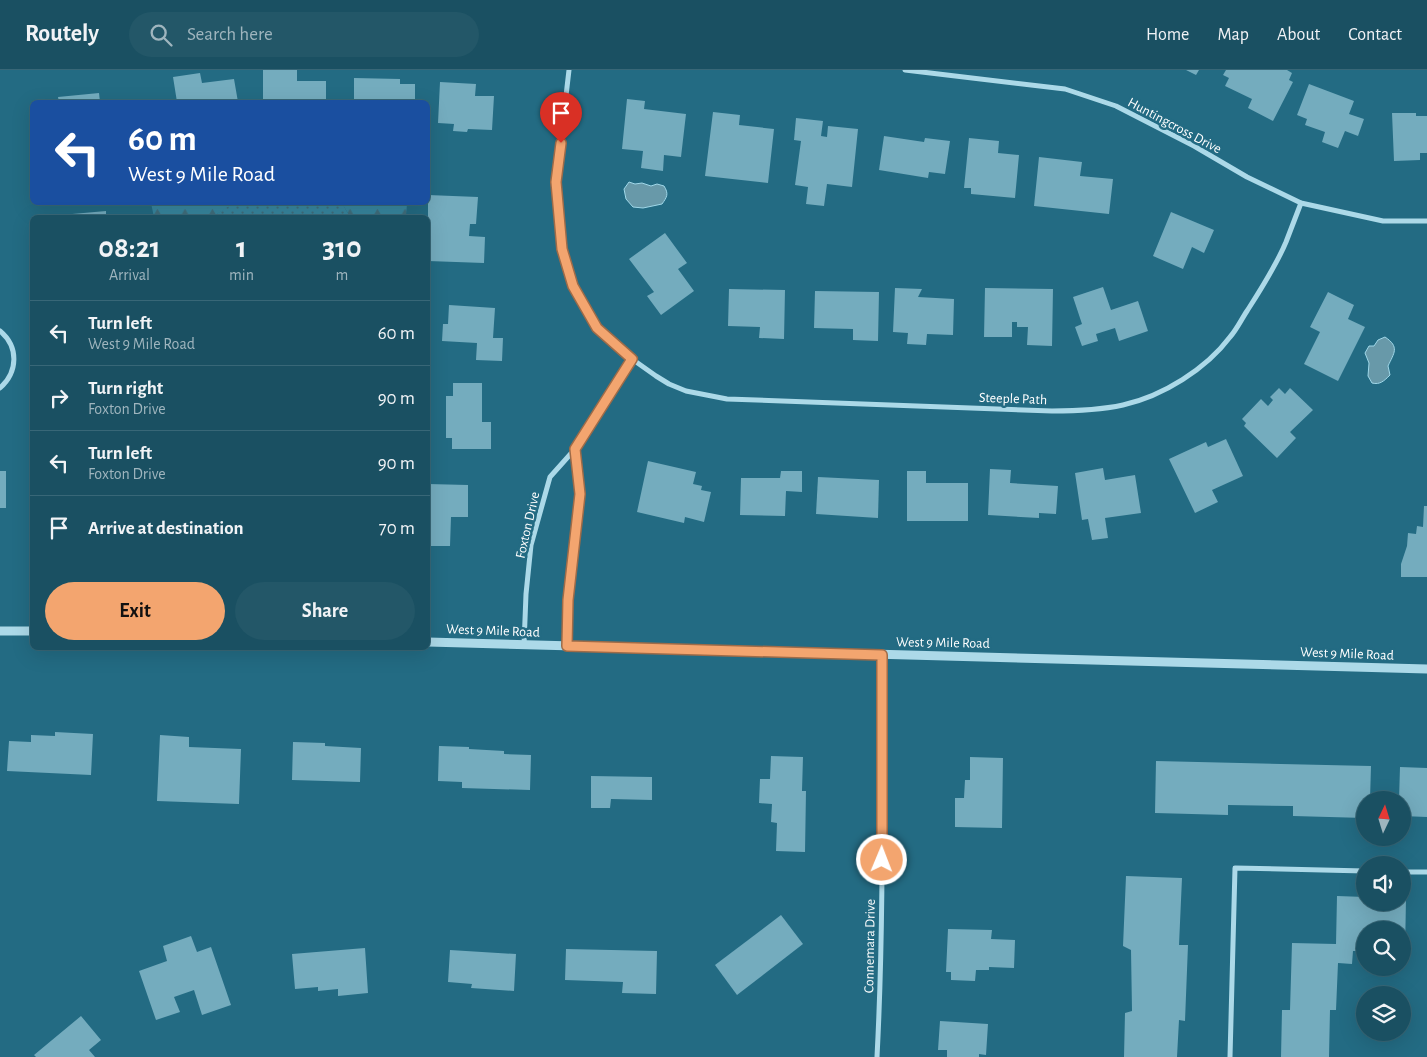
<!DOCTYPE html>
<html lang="en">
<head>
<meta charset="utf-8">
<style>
  body { margin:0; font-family:"Alegreya Sans",sans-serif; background:#235768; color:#f1f3f6; height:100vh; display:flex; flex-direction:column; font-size:19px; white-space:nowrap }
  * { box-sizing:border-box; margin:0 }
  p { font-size:16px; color:#9fb5be }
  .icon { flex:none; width:28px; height:28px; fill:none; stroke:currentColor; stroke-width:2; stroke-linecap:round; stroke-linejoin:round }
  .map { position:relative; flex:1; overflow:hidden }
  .side { position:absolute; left:30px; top:145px; width:400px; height:435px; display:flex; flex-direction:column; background:#1a5062; border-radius:8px; box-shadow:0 5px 20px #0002,0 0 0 1px #386777 }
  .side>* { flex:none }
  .top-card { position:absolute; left:30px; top:30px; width:400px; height:105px; border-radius:8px; box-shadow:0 5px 20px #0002,0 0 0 1px #386777; background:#1a4fa0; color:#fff; overflow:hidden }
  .needle { width:32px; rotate:4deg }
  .fabs { position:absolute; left:1356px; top:721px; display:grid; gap:10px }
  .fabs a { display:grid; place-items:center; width:55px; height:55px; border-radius:50%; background:#1a5062; box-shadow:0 5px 20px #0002,0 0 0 1px #386777; font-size:25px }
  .pin { position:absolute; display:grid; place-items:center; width:42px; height:42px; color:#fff; margin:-51px -21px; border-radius:50% 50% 50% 0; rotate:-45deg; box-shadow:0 0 5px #0007 }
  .pin .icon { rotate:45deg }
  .me { position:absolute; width:55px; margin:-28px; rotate:1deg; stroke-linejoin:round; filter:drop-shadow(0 0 4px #0008) }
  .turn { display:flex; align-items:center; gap:18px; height:105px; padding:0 15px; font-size:22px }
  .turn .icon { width:65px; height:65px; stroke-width:2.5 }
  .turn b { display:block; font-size:35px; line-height:42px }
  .eta { display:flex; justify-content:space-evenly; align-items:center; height:85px; text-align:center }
  .eta b { font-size:30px; font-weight:600; line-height:35px }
  .cta { display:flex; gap:10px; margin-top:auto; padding:10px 15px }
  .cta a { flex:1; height:58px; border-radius:30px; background:#f3a56f; color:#111; font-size:20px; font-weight:600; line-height:58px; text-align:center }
  .cta a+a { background:#235768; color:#f1f3f6 }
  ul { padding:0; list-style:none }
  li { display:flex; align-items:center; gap:15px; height:65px; padding:0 15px; border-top:1px solid #386777 }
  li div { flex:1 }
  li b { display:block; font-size:19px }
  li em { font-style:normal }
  header { display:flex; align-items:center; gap:30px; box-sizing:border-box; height:70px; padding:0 25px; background:#1a5062; border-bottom:1px solid #386777 }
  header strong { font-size:24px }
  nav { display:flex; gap:28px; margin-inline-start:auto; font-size:18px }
  .search { width:350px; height:45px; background:#235768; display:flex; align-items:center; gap:12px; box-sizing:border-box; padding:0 18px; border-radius:28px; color:#9fb5be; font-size:19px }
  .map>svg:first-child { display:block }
</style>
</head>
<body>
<header>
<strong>Routely</strong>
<div class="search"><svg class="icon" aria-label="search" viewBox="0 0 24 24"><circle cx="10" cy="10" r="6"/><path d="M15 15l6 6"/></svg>Search here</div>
<nav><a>Home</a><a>Map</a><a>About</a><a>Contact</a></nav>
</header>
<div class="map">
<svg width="1427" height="987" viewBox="0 0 1427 987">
  <defs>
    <pattern id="forest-firs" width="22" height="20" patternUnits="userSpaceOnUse" patternTransform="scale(1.25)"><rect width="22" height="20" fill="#3887a0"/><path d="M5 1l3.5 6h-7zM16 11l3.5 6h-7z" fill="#406f7e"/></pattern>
    <pattern id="park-dots" width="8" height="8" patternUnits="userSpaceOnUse" patternTransform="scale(1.25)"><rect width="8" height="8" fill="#3887a0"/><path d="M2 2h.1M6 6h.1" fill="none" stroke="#406f7e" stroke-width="1.8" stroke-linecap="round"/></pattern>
  </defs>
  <rect width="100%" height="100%" fill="#236b83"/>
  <!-- forest -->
  <g fill="url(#forest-firs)">
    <polygon points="151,133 151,132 235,133 212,147 154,147"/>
    <polygon points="331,133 407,133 406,147 350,147 342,133"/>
  </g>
  <!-- park -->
  <polygon fill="url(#park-dots)" points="235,132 342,133 350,147 212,147"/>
  <!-- water -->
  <g fill="#6899a9" stroke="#a0d8e9">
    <path d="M629,112L635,114L642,113L651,116L657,114L664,116C669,124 667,127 662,134L643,138L633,137L626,129L624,119Z"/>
    <path d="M1385,267C1400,277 1394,283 1388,296L1390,305C1384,311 1380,315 1372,313L1368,306L1369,293L1365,283L1369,276H1374L1378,270Z"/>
  </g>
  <!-- building -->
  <g fill="#74acbe">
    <polygon points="263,0 297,0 297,11 326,11 326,32 263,32"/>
    <polygon points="1186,0 1199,0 1196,5"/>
    <polygon points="1226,0 1287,0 1292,3 1289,10 1293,12 1273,51 1248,38 1252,29 1225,16 1229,8 1223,5"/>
    <polygon points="200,3 202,13 234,9 238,32 177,32 173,7"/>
    <polygon points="354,8 400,9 400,14 415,14 415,32 354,32"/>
    <polygon points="440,12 476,14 475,26 494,26 492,60 468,59 467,62 453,61 454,54 438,53"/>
    <polygon points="1309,14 1354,31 1349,44 1364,49 1358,66 1345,61 1338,78 1322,72 1325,62 1305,55 1307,49 1297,45"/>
    <polygon points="99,23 100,32 59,32 58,27"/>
    <polygon points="627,29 645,31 644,39 686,44 681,87 664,85 663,101 641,98 643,81 622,79"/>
    <polygon points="713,42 740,45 739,55 774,59 768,113 705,106"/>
    <polygon points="1392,43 1416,43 1416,46 1427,46 1427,83 1420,83 1420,90 1394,91"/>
    <polygon points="796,48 823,51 821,66 827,67 828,56 858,59 852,117 827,114 824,136 806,134 808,117 795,115 801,71 794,70"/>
    <polygon points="884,66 924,72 925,68 950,71 945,104 929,102 928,108 879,100"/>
    <polygon points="969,68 999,71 998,83 1019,85 1015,128 971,124 971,118 964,118"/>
    <polygon points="1039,87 1082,92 1080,106 1113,109 1109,144 1034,136"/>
    <polygon points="428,125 478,127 476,154 470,154 469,166 485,167 484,193 428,191"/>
    <polygon points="106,141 106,148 61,148 61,145"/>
    <polygon points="1171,142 1214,160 1204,183 1192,177 1183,199 1153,186"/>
    <polygon points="665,163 687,193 678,199 694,221 661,245 647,226 654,222 629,189"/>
    <polygon points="1103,217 1111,240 1138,231 1148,261 1119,271 1115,258 1096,264 1098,271 1082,276 1075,257 1082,254 1073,227"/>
    <polygon points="895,218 922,219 918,227 954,229 953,265 927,264 926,275 907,274 908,263 893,262"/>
    <polygon points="985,218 1053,219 1052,276 1027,275 1028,257 1017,257 1017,252 1012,252 1012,267 984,267"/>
    <polygon points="729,219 785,220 784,269 759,268 760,257 728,256"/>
    <polygon points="815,221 879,222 878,271 853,270 853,259 814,258"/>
    <polygon points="1328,222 1354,235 1348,249 1365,257 1338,311 1304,294 1320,262 1310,257"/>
    <polygon points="449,235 495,238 493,268 503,268 502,291 476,290 477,273 442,271 443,254 448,254"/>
    <polygon points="453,313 482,313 482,352 491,352 491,379 452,379 452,368 446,368 446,326 453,326"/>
    <polygon points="1279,318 1285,324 1290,318 1313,340 1290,362 1296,368 1277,388 1244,356 1246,353 1242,349 1261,329 1268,336 1273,330 1270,327"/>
    <polygon points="1226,369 1243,406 1212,420 1218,432 1195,443 1169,389 1206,372 1208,377"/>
    <polygon points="648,391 696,402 693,414 702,416 701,420 711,422 704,452 685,447 684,453 637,442"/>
    <polygon points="1103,398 1105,410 1135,405 1141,443 1105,448 1108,468 1092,470 1088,449 1082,450 1075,403"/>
    <polygon points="990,399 1011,400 1010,413 1058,416 1056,444 1039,443 1039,448 988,445"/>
    <rect x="0" y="401" width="6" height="37"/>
    <polygon points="781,401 802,401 802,422 786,421 785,446 740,445 741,408 780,408"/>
    <polygon points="907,401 926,401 926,413 968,413 968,451 907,451"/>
    <polygon points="818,407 879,410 878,448 816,444"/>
    <polygon points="428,414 468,415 468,447 451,447 450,476 428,476"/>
    <polygon points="1424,436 1427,436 1427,507 1401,507 1401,494 1407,476 1408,463 1416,464 1417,456 1423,457"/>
    <polygon points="55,662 93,664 91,705 7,701 9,671 31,672 31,665 55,666"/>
    <polygon points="160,665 189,667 189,677 241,679 239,734 157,731"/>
    <polygon points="293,672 325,673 325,676 361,678 360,712 292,710"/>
    <polygon points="439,676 469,677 469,679 504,681 504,684 531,685 530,720 462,718 462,712 438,711"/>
    <polygon points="771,686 803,687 802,721 806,721 805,782 776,781 777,753 771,752 772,734 759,733 760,709 770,709"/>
    <polygon points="970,687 1003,688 1002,758 955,757 955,728 964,728 965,710 970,710"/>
    <polygon points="1156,691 1371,696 1370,730 1365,730 1365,748 1293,746 1293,736 1228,735 1228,745 1155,743"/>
    <polygon points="1400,697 1427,698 1427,747 1402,746 1402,730 1399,730"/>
    <polygon points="591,706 652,707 652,730 611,729 610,738 591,738"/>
    <polygon points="1126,806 1182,808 1179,875 1188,875 1185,951 1179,950 1177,987 1124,987 1125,943 1132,941 1131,880 1123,876"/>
    <polygon points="1337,826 1365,827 1365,832 1402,832 1402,828 1406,828 1405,883 1402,883 1402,860 1365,860 1365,881 1353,881 1352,894 1338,893 1336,940 1330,940 1329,987 1281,987 1282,940 1290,940 1292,873 1336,874"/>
    <polygon points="781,845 803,874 737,925 715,895"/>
    <polygon points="948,859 992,860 991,869 1015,870 1014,898 989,897 989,900 976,900 975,911 951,910 951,902 946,902"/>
    <polygon points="191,866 197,882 211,877 231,935 202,945 194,920 174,927 180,942 156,950 139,901 167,891 163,876"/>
    <polygon points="365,878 368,923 338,926 338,919 318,921 318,917 295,919 292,884"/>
    <polygon points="566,879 657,881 656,924 622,923 623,912 565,910"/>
    <polygon points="450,880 516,884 514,921 471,918 472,914 448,912"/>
    <polygon points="81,946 101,970 89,980 95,987 36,987 34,985"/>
    <polygon points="940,951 988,954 986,985 979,984 979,987 947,987 947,980 938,980"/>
  </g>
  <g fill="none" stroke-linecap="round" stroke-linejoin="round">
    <!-- minor -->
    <g stroke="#acd9e8" stroke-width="5">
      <path d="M569,0L556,112L562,179L573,216L597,258L632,289L656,306L669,314L686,321L727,329L1052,341C1076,341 1100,340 1123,335C1163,326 1206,299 1230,267C1237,259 1241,250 1247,241C1261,219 1276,196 1286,172C1291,159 1296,146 1301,133"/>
      <polyline points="905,0 1065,19 1116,36 1194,76 1247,107 1301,133 1383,151 1427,151"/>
      <path d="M0,261C19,277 18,302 0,318"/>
      <polyline points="524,575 526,524 531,475 550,407 575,379 632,289"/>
      <polyline points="567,576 568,530 580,424 575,379"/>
      <polyline points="1402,802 1427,802"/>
      <path d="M877,987C884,853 882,719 882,585"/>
      <polyline points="1230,987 1235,798 1365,801"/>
    </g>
    <!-- tertiary -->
    <g stroke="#acd9e8" stroke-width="9">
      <polyline points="0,561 32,561"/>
      <polyline points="428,572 1427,599"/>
    </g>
  </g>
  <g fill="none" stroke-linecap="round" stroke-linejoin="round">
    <!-- route casing -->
    <g stroke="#9e6b48" stroke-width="12">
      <polyline id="route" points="561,73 556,112 562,179 573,216 597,258 632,289 575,379 580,424 568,530 567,576 882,585 882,790"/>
    </g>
    <!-- route -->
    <use href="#route" stroke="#f3a56f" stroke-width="9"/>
  </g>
  <g text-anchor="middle" stroke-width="5" stroke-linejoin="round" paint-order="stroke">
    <!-- street labels -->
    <g font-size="14" fill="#fff" stroke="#236b83">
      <text transform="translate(1175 55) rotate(28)" y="5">Huntingcross Drive</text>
      <text transform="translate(1013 328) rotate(2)" y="5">Steeple Path</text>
      <text transform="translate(527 455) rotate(-77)" y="5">Foxton Drive</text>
      <text transform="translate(493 560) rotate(2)" y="5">West 9 Mile Road</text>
      <text transform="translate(943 572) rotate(1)" y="5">West 9 Mile Road</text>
      <text transform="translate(1347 583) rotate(2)" y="5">West 9 Mile Road</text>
      <text transform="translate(869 876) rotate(-89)" y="5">Connemara Drive</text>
    </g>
  </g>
</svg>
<div class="fabs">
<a><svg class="needle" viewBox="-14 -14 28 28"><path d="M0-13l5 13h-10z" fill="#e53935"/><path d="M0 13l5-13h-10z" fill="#9fb5be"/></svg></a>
<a><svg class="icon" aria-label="sound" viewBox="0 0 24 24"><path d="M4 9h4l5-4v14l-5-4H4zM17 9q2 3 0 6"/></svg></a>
<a><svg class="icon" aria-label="search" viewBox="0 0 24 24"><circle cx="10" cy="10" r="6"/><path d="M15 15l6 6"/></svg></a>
<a><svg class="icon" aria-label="layers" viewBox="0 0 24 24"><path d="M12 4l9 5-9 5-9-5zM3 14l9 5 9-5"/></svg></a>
</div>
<div class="pin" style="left:561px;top:73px;background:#d93025"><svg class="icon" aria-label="arrive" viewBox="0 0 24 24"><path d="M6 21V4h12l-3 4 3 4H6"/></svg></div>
<svg class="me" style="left:882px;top:790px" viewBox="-20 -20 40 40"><circle r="17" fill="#f3a56f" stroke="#fff" stroke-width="3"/><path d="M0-11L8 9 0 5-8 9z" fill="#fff"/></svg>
<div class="top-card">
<div class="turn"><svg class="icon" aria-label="left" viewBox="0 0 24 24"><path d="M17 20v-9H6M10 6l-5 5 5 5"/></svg><div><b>60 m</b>West 9 Mile Road</div></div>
</div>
<section class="side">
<div class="eta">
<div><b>08:21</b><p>Arrival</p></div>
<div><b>1</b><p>min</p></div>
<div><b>310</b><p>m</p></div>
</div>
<ul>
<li><svg class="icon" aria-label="left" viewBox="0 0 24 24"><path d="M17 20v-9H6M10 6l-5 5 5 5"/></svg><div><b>Turn left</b><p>West 9 Mile Road</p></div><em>60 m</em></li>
<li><svg class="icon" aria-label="right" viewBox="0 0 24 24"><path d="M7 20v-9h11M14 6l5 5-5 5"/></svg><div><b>Turn right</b><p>Foxton Drive</p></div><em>90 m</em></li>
<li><svg class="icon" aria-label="left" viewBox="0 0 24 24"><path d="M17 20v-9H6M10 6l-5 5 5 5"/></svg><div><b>Turn left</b><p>Foxton Drive</p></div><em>90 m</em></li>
<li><svg class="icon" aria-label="arrive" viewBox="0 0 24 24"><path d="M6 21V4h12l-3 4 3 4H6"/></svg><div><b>Arrive at destination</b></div><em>70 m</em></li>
</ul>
<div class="cta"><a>Exit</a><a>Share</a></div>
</section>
</div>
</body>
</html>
